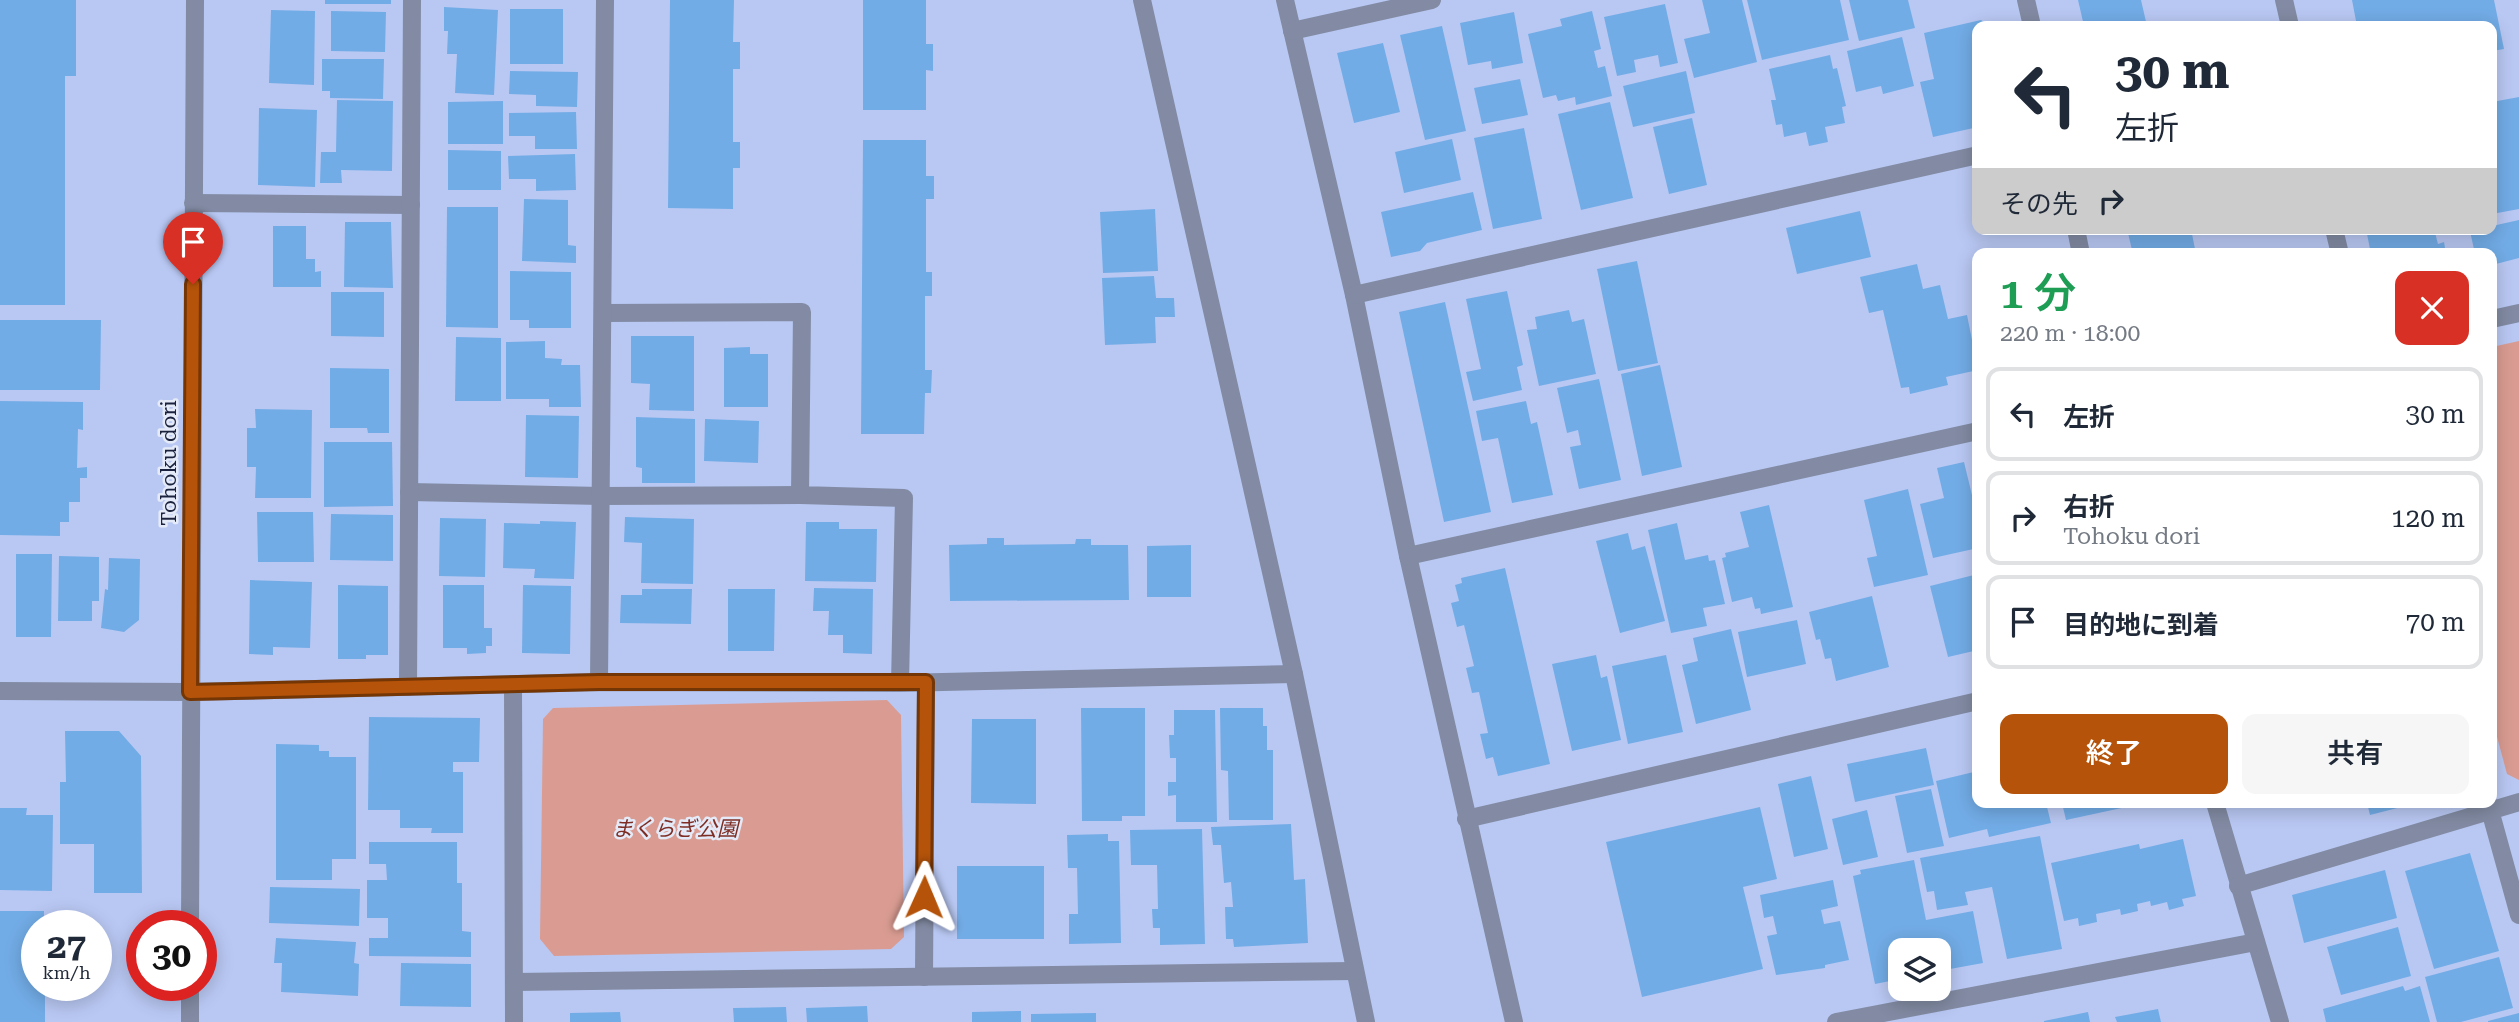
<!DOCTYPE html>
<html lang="ja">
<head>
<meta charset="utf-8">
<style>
  body { margin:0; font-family:"Roboto Serif","Noto Sans JP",serif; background:#f6f6f7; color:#1f2937; height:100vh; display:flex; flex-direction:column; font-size:26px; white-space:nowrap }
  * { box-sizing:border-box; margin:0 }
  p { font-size:23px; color:#747a83 }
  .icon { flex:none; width:38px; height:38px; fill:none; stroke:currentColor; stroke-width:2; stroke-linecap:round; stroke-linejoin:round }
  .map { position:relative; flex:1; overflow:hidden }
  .details { position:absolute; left:1972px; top:248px; width:525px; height:560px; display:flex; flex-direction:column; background:#fff; border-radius:14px; box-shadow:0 4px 18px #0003 }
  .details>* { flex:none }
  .guide { position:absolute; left:1972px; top:21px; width:525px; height:214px; border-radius:14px; box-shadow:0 4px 18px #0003; background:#fff; color:#1f2937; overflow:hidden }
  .buttons { position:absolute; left:1888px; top:938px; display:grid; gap:14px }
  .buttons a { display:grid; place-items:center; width:63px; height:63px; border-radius:14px; background:#fff; box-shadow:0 4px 18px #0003; font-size:35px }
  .speed { position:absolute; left:21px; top:910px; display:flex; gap:14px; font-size:35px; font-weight:700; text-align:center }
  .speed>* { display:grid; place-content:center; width:91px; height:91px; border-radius:50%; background:#fff; box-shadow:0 4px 18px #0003; line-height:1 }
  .speed small { font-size:18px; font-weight:400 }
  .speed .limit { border:10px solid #d22; background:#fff; color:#111 }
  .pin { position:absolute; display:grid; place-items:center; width:60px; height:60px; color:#fff; margin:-72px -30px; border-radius:50% 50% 50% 0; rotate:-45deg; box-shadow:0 0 7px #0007 }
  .pin .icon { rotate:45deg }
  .me { position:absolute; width:77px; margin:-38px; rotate:1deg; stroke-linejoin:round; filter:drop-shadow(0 0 5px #0008) }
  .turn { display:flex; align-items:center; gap:24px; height:147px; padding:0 28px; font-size:32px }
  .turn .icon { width:91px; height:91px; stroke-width:2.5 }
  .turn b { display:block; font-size:49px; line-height:60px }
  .then { display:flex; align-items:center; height:66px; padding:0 28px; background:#0003; gap:14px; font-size:26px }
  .round { display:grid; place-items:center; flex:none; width:74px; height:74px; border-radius:14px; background:#f6f6f7 }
  .head { display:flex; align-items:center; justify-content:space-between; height:119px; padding:0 28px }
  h1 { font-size:42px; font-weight:600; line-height:52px; color:#1e9e55 }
  .cta { display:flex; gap:14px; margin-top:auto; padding:14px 28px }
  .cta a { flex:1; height:80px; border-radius:14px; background:#b45309; color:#fff; font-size:28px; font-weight:600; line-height:80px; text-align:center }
  .cta a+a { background:#f6f6f7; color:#1f2937 }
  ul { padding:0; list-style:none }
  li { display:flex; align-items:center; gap:21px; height:94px; margin:0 14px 10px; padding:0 14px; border:4px solid #e0e1e3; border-radius:14px }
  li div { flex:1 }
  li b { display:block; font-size:26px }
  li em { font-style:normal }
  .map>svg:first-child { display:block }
</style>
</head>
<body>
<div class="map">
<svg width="2519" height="1022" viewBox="0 0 2519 1022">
  <rect width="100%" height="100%" fill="#b9c8f3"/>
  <!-- green -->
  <g fill="#da9c92">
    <polygon points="2519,341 2519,780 2507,774 2492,718 2492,347"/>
    <polygon points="887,700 901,715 904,937 891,949 554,956 540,939 543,719 553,708"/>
  </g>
  <!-- building -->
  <g fill="#72ace6">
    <polygon points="0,0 76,0 76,76 65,76 65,305 0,305"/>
    <rect x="325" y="0" width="66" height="4"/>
    <polygon points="670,0 734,0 733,42 740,42 740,69 733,69 733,142 740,142 740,168 733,168 733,209 668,208"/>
    <polygon points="863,0 926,0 926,44 933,44 933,71 926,70 926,110 863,110"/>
    <polygon points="1702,0 1742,0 1757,62 1694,78 1684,39 1710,33"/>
    <polygon points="1747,0 1840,0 1849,40 1762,60"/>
    <polygon points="1849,0 1908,0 1915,28 1859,41"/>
    <polygon points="2078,0 2141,0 2147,26 2084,26"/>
    <polygon points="2352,0 2494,0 2504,49 2492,51 2492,26 2357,26"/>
    <polygon points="1665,4 1678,63 1660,67 1658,55 1634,60 1636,72 1617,76 1604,17"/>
    <polygon points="444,7 498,10 494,95 455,93 457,54 447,54 448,31 444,31"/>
    <rect x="510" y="9" width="53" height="55"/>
    <polygon points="271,10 315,11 314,85 269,83"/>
    <polygon points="331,11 386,12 385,52 331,51"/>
    <polygon points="1592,11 1601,49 1594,51 1598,68 1605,66 1612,96 1576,105 1575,97 1558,101 1556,95 1543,98 1528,34 1562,26 1560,19"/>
    <polygon points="1514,12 1523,63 1492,69 1491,61 1468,65 1460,23"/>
    <polygon points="1981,20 1990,26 1978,26 1978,127 1933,137 1920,82 1934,79 1924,33"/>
    <polygon points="1442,26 1466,131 1425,140 1400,35"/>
    <polygon points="1902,37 1914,86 1883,94 1881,86 1856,92 1847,51"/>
    <polygon points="1383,43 1400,112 1354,123 1337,53"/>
    <polygon points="1830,55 1833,69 1837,68 1846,106 1842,107 1845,123 1825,127 1828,142 1809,146 1806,132 1784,137 1782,124 1776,125 1771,100 1776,100 1769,69"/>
    <polygon points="322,59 384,59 383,99 330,98 330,91 322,91"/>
    <polygon points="510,71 578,72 577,107 536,106 536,95 509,94"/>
    <polygon points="1686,71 1695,113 1633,127 1623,86"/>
    <polygon points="1520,79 1528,115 1482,124 1474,88"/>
    <polygon points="2519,97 2519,209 2492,214 2492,102"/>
    <polygon points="337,100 393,101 392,171 341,170 342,183 320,183 321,152 336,152"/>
    <polygon points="503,101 503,144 448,144 448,102"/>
    <polygon points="1610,102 1633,198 1581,210 1558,114"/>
    <polygon points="259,108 317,110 315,187 258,185"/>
    <polygon points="576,112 577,149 535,149 535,136 509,136 509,113"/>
    <polygon points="1692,118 1707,185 1669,194 1653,127"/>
    <polygon points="1524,128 1542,219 1493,229 1474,138"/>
    <polygon points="1452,139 1461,180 1404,193 1395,152"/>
    <polygon points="863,140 926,140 926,176 934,176 934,199 926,199 926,272 932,272 932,296 925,296 925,370 932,370 931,393 925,393 924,434 861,434"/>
    <polygon points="448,150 501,151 501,190 448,190"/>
    <polygon points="575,154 576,190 536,191 536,179 509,179 508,156"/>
    <polygon points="1473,192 1482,230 1427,243 1420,251 1391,257 1381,212"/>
    <polygon points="524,199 568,200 568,245 576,246 576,263 522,261"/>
    <polygon points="447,207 498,207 498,328 446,327"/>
    <polygon points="1155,209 1158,271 1103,273 1100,212"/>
    <polygon points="1860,211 1871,257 1797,274 1786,228"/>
    <polygon points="2519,220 2519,258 2492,265 2492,254 2475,254 2470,231 2492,229 2492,226"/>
    <polygon points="345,222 391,222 393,288 344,287"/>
    <polygon points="273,226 306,226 306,259 315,259 315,272 321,271 321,287 273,287"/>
    <polygon points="2127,229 2191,229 2196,254 2133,254"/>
    <polygon points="2366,229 2434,229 2438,244 2444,242 2446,254 2371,254"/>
    <polygon points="1637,261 1658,363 1618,371 1597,269"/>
    <polygon points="1917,264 1923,289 1940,285 1948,319 1967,315 1978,370 1946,377 1948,385 1910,394 1909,387 1901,388 1883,310 1869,313 1860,277"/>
    <polygon points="510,271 571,272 571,328 529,328 529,320 510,320"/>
    <polygon points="1154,276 1156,298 1174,298 1175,317 1155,317 1156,343 1105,345 1102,278"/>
    <polygon points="1507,291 1523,365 1517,367 1522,390 1473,401 1466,372 1481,369 1466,299"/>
    <polygon points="331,292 384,292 384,337 331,336"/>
    <polygon points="1445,302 1491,512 1444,522 1399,312"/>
    <polygon points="1569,310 1572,322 1584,319 1596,374 1539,386 1527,330 1537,329 1535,317"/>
    <polygon points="0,320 101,320 100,390 0,390"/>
    <polygon points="631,336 694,336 694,411 649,410 650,384 631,383"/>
    <polygon points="456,337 501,338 501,401 455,401"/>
    <polygon points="545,341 545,358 562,359 561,365 580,365 581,407 549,407 549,399 506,399 506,342"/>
    <polygon points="750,347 750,354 768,354 768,407 724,407 724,348"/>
    <polygon points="1660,365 1682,467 1642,476 1621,374"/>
    <polygon points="330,368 389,369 389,433 368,433 367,428 330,428"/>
    <polygon points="1599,379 1621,480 1579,489 1570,447 1581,445 1578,430 1567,433 1557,388"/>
    <polygon points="0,401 83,402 83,430 78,429 77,468 87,467 87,478 80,478 80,502 69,502 69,522 60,522 60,536 0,535"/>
    <polygon points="1526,401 1531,424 1537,422 1553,495 1512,503 1498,438 1482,441 1476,411"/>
    <polygon points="255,409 312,410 311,498 255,498 256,467 247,467 247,428 256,428"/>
    <polygon points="526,415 579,416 578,478 525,477"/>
    <polygon points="636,417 695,419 695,483 642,483 642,468 636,467"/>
    <polygon points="705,419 759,421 758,463 704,461"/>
    <polygon points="324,442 392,442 393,506 324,507"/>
    <polygon points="1964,462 1978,520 1978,548 1933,558 1920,504 1944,498 1937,468"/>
    <polygon points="1908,489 1928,575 1874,587 1867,558 1877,556 1864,500"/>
    <polygon points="1769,505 1793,607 1761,614 1760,608 1755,609 1752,597 1732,602 1722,558 1726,557 1725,553 1749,547 1740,512"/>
    <polygon points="257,512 313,512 314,562 258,562"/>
    <polygon points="331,514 393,515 393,561 330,560"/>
    <polygon points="625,517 694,519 693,584 641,583 642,543 624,542"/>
    <polygon points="440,518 486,519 485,577 439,576"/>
    <polygon points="540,521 576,522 574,579 534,578 535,569 503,568 504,523 540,524"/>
    <polygon points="806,522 839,522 839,529 877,529 876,582 805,581"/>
    <polygon points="1677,523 1685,560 1708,555 1709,561 1715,560 1725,604 1703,608 1707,626 1671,633 1648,530"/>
    <polygon points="1628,533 1632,550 1645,546 1665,621 1620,633 1596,541"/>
    <polygon points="987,538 1004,538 1004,545 1075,544 1076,539 1091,539 1091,545 1128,545 1129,600 950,601 949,545 987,544"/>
    <polygon points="1191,545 1191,597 1147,597 1147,546"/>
    <polygon points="16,554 52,554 51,637 16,637"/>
    <polygon points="59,556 99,557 99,601 92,601 92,621 58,621"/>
    <polygon points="109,558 140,559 139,620 124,632 101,628 105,589 108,590"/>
    <polygon points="1505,568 1550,764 1498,776 1493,757 1486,759 1480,734 1488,733 1479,692 1472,693 1466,668 1474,666 1464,625 1457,627 1451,603 1459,601 1455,585 1462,583 1461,578"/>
    <polygon points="1978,574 1978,650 1948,657 1930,586"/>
    <polygon points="250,580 312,582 310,648 273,647 273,655 249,654"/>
    <polygon points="338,585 388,586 388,655 366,655 366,659 338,659"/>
    <polygon points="443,585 484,585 484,628 492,628 492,646 486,646 486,653 467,654 467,648 443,648"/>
    <polygon points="523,585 571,586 570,654 522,653"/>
    <polygon points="814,588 873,589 872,654 843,653 843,635 828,635 829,611 813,611"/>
    <polygon points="642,589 692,589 691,624 620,623 621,595 642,595"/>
    <polygon points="728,589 775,589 774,651 728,651"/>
    <polygon points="1872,596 1889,667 1836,681 1831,658 1825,659 1820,639 1816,640 1809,612"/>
    <polygon points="1797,620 1806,664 1747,677 1738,632"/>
    <polygon points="1731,629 1751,710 1696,724 1682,665 1698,661 1693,638"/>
    <polygon points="1596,655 1601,678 1607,676 1621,740 1572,751 1552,664"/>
    <polygon points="1666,655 1683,732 1628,744 1612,666"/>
    <polygon points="1081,708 1145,708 1145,816 1122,816 1122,821 1082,821"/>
    <polygon points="1220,708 1263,708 1263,726 1267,726 1267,750 1273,750 1273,820 1229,820 1228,771 1221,770"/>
    <polygon points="1174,710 1215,710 1217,822 1176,822 1176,795 1168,796 1168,782 1176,782 1176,758 1170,758 1169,735 1174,735"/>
    <polygon points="369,717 480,718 479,762 453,762 453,772 463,772 463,833 431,833 432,828 400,828 400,810 368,810"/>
    <polygon points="972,719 1036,719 1036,804 971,803"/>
    <polygon points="65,731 119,731 141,756 142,893 94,893 94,844 60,844 60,782 66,782"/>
    <polygon points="276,744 319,745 319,751 329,751 329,757 356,757 356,859 332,859 332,880 276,880"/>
    <polygon points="1926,748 1934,785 1855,802 1847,764"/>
    <polygon points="1978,771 1978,803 2046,803 2051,823 1989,837 1987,829 1949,838 1936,781"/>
    <polygon points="1811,776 1828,849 1794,857 1778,784"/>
    <polygon points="1931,789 1944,846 1907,853 1895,796"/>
    <polygon points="2062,803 2140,803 2140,804 2066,820"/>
    <polygon points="2367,803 2413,803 2413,804 2370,815"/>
    <polygon points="1760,807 1777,879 1743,887 1763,969 1642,997 1606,842"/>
    <polygon points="0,808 27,808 26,815 53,815 52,891 0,890"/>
    <polygon points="1867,810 1878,857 1843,865 1832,819"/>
    <polygon points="1291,824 1294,880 1305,879 1308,943 1234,947 1233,939 1226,939 1225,907 1233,907 1231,882 1224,883 1221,845 1213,845 1211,827"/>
    <polygon points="1202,829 1205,944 1160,945 1160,928 1153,928 1152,909 1158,909 1157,865 1131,865 1130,830"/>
    <polygon points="1108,834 1108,841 1119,841 1121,943 1069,944 1069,914 1078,914 1077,868 1068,868 1067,835"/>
    <polygon points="2040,836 2062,949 2007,959 1992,887 1965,892 1968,905 1937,910 1934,891 1927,892 1920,858"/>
    <polygon points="2183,839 2196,896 2182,899 2184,906 2169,910 2167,902 2151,906 2150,901 2137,904 2138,911 2121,915 2120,909 2096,914 2097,922 2079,926 2078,918 2064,921 2051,863 2139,844 2140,849"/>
    <polygon points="369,842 457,842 457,883 462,883 462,931 471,932 471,957 369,956 369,938 388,938 388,918 367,918 367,880 387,880 386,864 369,864"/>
    <polygon points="2470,853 2499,951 2434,969 2405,871"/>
    <polygon points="1914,860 1926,920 1973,911 1983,963 1939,971 1939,950 1900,950 1900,979 1875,984 1853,876 1861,874 1860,870"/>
    <rect x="957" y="866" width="87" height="73"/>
    <polygon points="2385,870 2397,918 2304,943 2292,895"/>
    <polygon points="1833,880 1838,906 1821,910 1824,924 1840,921 1849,960 1825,965 1825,968 1776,975 1767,936 1777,934 1773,916 1764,918 1760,895"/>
    <polygon points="270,887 360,889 359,926 269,923"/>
    <polygon points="0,911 44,911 44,926 37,926 37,985 45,985 45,1022 0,1022"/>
    <polygon points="2398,927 2411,976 2341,995 2327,947"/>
    <polygon points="276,938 356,942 354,963 359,964 358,996 281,992 282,963 274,963"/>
    <polygon points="2499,957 2513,1008 2461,1022 2437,1022 2425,977"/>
    <polygon points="401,963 471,964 471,1007 400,1006"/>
    <polygon points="2403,986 2405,991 2420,986 2430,1022 2326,1022 2323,1009"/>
    <polygon points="867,1006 868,1022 807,1022 806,1008"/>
    <polygon points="786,1007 787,1022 734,1022 733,1008"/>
    <polygon points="2158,1009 2161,1022 2117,1022 2115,1017"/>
    <polygon points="1021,1011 1021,1022 972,1022 972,1012"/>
    <polygon points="620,1012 621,1022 570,1022 570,1013"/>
    <polygon points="2088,1012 2090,1022 2044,1022 2044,1021"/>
    <polygon points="1096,1013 1096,1022 1031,1022 1031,1014"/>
    <polygon points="2519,1013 2519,1022 2488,1022 2488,1021"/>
  </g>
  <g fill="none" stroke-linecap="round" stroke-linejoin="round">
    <!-- minor -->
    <g stroke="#828ba3" stroke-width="18">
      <polyline points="1142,0 1294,674 1366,1022"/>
      <polyline points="1285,0 1354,295 1408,556 1514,1022"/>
      <polyline points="2026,0 2032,26"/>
      <polyline points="2284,0 2290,26"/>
      <polyline points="1292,31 1432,0"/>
      <polyline points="193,203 411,205"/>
      <polyline points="2076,229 2081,254"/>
      <polyline points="2334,229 2340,254"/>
      <polyline points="1354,295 1978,155"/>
      <polyline points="604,313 802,312 800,495 904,498 900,683"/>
      <polyline points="2492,319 2519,313"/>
      <polyline points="409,492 601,496 800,495"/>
      <polyline points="1408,556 1978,431"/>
      <polyline points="599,682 605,0"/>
      <polyline points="513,685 514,1022"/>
      <polyline points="408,687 412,0"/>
      <polyline points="190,692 599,682 900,683 1294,674"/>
      <polyline points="2215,803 2280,1022"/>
      <polyline points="2488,803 2519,915"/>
      <polyline points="1466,819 1978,701"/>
      <polyline points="2238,886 2519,802"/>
      <polyline points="924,977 926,682"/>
      <polyline points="514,982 1355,971"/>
      <polyline points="1836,1022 2256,942"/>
    </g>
    <!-- tertiary -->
    <g stroke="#828ba3" stroke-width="18">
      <polyline points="0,691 190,692"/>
      <polyline points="190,926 195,0"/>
      <polyline points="190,1022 190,985"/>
    </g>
  </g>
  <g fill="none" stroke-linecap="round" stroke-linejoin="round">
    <!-- route casing -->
    <g stroke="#753606" stroke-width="18">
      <polyline id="route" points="193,284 190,692 599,682 926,682 924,897"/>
    </g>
    <!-- route -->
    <use href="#route" stroke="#b45309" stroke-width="12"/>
  </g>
  <g text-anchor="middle" stroke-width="5" stroke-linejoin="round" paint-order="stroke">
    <!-- street labels -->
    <g font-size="21" fill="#1a223d" stroke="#e4eaf8">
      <text transform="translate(169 463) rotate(-90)" y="7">Tohoku dori</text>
    </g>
    <!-- park labels -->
    <g font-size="21" font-style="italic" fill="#7d2d23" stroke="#e4eaf8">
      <text x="675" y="836">まくらぎ公園</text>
    </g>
  </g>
</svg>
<div class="buttons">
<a><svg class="icon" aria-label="layers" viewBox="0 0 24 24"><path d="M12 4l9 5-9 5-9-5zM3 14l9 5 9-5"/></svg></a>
</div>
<div class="speed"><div>27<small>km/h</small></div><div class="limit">30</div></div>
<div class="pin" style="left:193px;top:284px;background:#d93025"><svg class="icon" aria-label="arrive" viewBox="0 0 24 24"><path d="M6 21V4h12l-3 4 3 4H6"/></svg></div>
<svg class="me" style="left:924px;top:897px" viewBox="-20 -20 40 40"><path d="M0-17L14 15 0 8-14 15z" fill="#b45309" stroke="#fff" stroke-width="4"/></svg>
<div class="guide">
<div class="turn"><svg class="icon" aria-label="left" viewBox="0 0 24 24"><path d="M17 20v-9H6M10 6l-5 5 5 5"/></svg><div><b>30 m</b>左折</div></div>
<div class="then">その先<svg class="icon" aria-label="right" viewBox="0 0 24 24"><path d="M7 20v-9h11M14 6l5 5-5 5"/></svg></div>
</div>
<section class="details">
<div class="head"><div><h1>1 分</h1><p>220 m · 18:00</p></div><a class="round" style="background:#d93025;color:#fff"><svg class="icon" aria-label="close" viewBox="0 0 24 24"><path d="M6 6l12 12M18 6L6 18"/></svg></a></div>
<ul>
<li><svg class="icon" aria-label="left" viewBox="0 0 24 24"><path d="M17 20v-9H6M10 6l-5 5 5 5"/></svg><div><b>左折</b></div><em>30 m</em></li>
<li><svg class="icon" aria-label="right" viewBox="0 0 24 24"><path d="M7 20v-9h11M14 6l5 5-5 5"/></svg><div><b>右折</b><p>Tohoku dori</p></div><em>120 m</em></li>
<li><svg class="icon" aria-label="arrive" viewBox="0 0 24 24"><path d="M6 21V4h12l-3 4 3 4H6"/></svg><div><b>目的地に到着</b></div><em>70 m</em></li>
</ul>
<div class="cta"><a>終了</a><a>共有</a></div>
</section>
</div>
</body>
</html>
